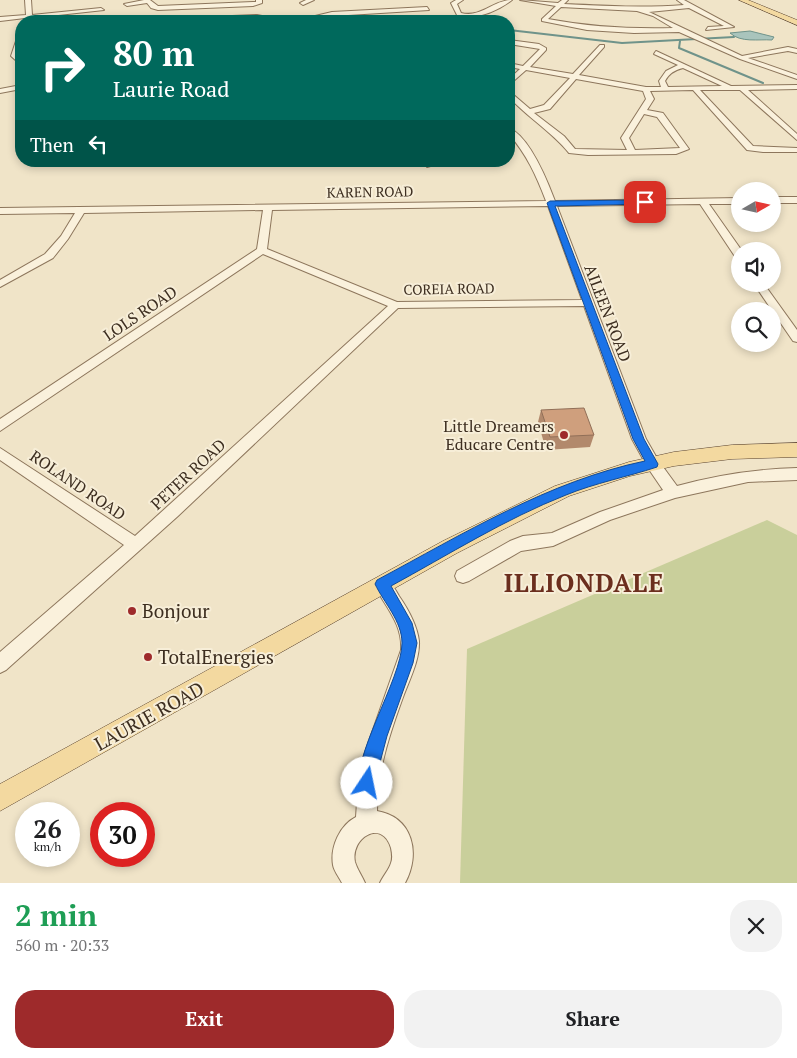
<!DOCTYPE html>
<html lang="en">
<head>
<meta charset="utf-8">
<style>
  body { margin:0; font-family:"PT Serif",serif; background:#f2f2f2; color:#202124; height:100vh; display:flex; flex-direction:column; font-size:19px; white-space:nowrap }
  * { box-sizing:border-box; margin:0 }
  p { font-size:16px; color:#757577 }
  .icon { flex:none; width:28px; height:28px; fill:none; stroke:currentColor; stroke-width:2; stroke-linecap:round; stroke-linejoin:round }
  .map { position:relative; height:883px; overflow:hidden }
  .sheet { display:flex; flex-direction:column; background:#fff; flex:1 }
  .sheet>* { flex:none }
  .hud { position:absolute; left:15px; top:15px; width:500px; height:152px; border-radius:20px; box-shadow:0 2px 8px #0003; background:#00695c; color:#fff; overflow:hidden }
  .needle { width:32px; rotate:81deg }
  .controls { position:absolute; left:731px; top:182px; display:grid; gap:10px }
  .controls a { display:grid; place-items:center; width:50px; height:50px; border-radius:50%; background:#fff; box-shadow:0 2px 8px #0003; font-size:25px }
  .speed { position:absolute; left:15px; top:802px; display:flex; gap:10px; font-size:25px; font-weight:700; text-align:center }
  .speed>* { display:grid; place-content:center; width:65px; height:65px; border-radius:50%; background:#fff; box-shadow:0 2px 8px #0003; line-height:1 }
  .speed small { font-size:12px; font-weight:400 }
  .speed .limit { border:8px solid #d22; background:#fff; color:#111 }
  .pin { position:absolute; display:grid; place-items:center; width:42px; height:42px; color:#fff; margin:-21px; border-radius:10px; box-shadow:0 2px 8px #0006 }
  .me { position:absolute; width:55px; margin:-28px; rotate:11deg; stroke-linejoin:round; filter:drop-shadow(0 0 4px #0008) }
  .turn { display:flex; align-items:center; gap:18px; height:105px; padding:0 15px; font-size:22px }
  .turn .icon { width:65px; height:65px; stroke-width:2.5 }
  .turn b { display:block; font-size:35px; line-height:42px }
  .then { display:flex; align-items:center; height:48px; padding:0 15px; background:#0003; gap:10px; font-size:19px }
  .round { display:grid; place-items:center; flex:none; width:52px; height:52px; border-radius:20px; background:#f2f2f2 }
  .headline { display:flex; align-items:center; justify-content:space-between; height:85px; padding:0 15px }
  h1 { font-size:30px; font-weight:700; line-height:38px; color:#1e9e55 }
  .cta { display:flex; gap:10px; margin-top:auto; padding:10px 15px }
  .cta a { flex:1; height:58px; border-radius:20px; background:#9e2a2b; color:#fff; font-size:20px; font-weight:700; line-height:58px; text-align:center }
  .cta a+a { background:#f2f2f2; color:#202124 }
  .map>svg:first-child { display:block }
</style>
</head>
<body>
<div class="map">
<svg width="797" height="883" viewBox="0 0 797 883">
  <rect width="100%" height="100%" fill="#f0e4c8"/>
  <!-- green -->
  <polygon fill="#c9cf9b" points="767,520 797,535 797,883 460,883 467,649"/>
  <!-- water -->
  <path fill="#a9c4bc" stroke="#6f938a" d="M750,31L774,37L772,40C758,39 741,43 730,33Z"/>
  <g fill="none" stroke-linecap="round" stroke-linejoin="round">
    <!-- stream -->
    <g stroke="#6f938a" stroke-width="2">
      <polyline points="509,30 622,43 734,37"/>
      <polyline points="680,41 679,48 763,83"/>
    </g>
    <!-- minor casing -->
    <g stroke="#8d765c" stroke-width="2">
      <g id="minor">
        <polygon points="25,0 31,0 32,15 101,8 104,10 31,18 30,21 24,21 25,18 0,21 0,17 26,15"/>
        <polygon points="144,0 150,0 158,6 253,2 256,2 256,0 262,0 262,3 253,6 158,10 151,8 147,3 127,6 124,4"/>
        <polygon points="306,0 314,0 303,5 300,3"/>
        <path d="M456,0H463L457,4L461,13C482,18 493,0 512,0C496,12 477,20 457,15L451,3Z"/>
        <path d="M520,0L558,3L562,0H568L564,4C605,6 644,8 684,5L677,0H684L734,27L706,30L708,27L724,26L689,8L649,12L742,56L788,47L797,49V53L788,51L748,58L797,75V79L740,59L679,32L634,33L587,30L542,21V19L556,6ZM561,7L637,11L653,16L673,28C631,29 590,27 548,19Z"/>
        <polygon points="427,7 429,10 332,16 314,19 311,17 332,12"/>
        <polygon points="257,15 267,17 270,21 257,19 158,21 161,19"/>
        <polygon points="21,33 21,42 17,53 21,60 21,65 11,56 18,35"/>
        <path d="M509,40L539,44L546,48V50L530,67L573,74L600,45H604V47L579,75L646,87H661L659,81L666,71L678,65L654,54L656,51L731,86L797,85V89L748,90L797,134V140L740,90H700L753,146L797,148V152H763L747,150L693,90L650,91L654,99L647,110L663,113L689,149L676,154L588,155L569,153C551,131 527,117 509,97V91L530,109L544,105L570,78L526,70L509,85V79L520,69L509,67V63L523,66L540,49L509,44ZM683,68L722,86L668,87L665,81C669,73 675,70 683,68ZM576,79L643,91L646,99L621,138L627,150L575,149L564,136L534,113L550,109ZM644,114L657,117L680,148L635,150L629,138Z"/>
        <polygon points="21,85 21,89 0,93 0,89"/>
        <path d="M509,128C530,137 547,180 555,201L740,198V204H709L742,251H740V259L736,258L700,204L557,206L646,439L658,460L677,486C717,475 756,469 797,468V480L748,482L675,498L610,520L553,546L521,551L469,581L463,583L457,581L455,576L457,571L510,541L523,536L552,533L600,512L663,490L648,468L632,439L584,306L398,308L178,516L6,670L0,673V652L124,545L0,460V448L135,536L388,306L263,254L0,431V419L257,249L263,210L84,213L68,239L53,258L0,287V280L45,254L61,236L75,213L0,214V208L546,201C536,175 527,155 509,134ZM548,206L582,300L397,302L267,249L272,210Z"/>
        <polygon points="425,161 433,161 434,165 427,167"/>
        <rect x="772" y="197" width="25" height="6"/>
        <polygon points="754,284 764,284 797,330 797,342 793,341"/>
        <path d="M382,577C391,580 394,588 399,596C408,609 417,625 419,641C420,661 408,682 402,700C389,736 377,772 377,811C413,817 421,854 405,883H380C383,876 389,870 391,863C393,858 392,853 391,848C382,818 350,838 355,862C357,869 362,876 365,883H342C339,877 334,871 333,865C330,847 340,825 356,817L358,788L363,758L401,650C403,623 384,606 374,584L376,579Z"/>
      </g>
    </g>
    <!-- major casing -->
    <g stroke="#5b4430" stroke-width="1">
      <g id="major">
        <polygon points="739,0 748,0 797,20 797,25"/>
        <polygon points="797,443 797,457 732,459 674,466 630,476 569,496 457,553 0,811 0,784 443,541 555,486 629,462 674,452 732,445"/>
      </g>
    </g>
    <!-- minor -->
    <use href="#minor" fill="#faf1dc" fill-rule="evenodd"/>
    <!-- major -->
    <use href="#major" fill="#f3d9a0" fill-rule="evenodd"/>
  </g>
  <!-- wall -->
  <polygon fill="#b2896c" points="541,410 594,435 590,447 546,450 538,422"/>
  <!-- building -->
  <polygon fill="#cf9f7d" stroke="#916f58" points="584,408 594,435 550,437 541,410"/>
  <!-- route -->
  <path fill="#1a73e8" stroke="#114b97" d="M550,201L645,200L649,202L645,204L555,206L644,439L658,464L657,467C627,477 595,483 566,495C505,519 448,555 391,586L412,623L417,643L413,663L387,736L373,789L367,792L361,789C349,760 402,679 402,643C402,621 384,603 375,584L377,580C463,534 549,481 645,461L633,439L547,203Z"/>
  <!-- markers -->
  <g fill="#9e2a2b" stroke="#f7eed8" stroke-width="2">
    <circle cx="564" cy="435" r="5"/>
    <circle cx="132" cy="611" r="5"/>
    <circle cx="148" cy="657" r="5"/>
  </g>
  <g text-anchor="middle" stroke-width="4" stroke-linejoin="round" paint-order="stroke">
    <!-- far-street labels -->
    <g font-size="14" fill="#3d2e20" stroke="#f7eed8">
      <text transform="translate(370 192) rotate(-1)" y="5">KAREN ROAD</text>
      <text transform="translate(449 289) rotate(-1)" y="5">COREIA ROAD</text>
    </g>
    <!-- street labels -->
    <g font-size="16" fill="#3d2e20" stroke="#f7eed8">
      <text transform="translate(140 313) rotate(-34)" y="6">LOLS ROAD</text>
      <text transform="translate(608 313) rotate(69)" y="6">AILEEN ROAD</text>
      <text transform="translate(188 474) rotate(-43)" y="6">PETER ROAD</text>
      <text transform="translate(78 485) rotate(34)" y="6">ROLAND ROAD</text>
    </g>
    <!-- poi labels -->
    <g font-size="16" fill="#3d2e20" stroke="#f7eed8" text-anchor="end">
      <text x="554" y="432">Little Dreamers<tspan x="554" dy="18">Educare Centre</tspan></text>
    </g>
    <!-- near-poi labels -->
    <g font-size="19" fill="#3d2e20" stroke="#f7eed8" text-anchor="start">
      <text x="142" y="618">Bonjour</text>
      <text x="158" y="664">TotalEnergies</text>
    </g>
    <!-- near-street labels -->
    <g font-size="19" fill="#3d2e20" stroke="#f7eed8">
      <text transform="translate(149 716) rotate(-29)" y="7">LAURIE ROAD</text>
    </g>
    <!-- near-district labels -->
    <g font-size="25" font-weight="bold" letter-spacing="1" fill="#6b2e1e" stroke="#f7eed8">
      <text x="584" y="592">ILLIONDALE</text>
    </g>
  </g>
</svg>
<div class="controls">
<a><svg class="needle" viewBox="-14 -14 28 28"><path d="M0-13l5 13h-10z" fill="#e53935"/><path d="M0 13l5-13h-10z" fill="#757577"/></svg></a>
<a><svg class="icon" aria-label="sound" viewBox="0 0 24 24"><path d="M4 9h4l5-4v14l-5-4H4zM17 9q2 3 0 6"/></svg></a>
<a><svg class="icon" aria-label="search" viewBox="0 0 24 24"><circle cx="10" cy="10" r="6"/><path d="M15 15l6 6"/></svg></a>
</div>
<div class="speed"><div>26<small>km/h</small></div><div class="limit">30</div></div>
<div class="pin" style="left:645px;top:202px;background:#d93025"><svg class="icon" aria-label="arrive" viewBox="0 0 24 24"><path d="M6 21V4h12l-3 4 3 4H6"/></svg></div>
<svg class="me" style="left:367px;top:783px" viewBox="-20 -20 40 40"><circle r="19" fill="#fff"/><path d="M0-13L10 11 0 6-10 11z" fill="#1a73e8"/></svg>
<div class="hud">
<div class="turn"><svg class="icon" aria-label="right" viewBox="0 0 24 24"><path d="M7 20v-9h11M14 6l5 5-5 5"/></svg><div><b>80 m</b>Laurie Road</div></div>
<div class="then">Then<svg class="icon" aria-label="left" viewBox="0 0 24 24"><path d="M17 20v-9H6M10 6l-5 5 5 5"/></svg></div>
</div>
</div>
<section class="sheet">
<div class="headline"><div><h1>2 min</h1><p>560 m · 20:33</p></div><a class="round"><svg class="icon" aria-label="close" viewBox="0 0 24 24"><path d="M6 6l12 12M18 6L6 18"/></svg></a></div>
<div class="cta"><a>Exit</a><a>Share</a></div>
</section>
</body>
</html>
